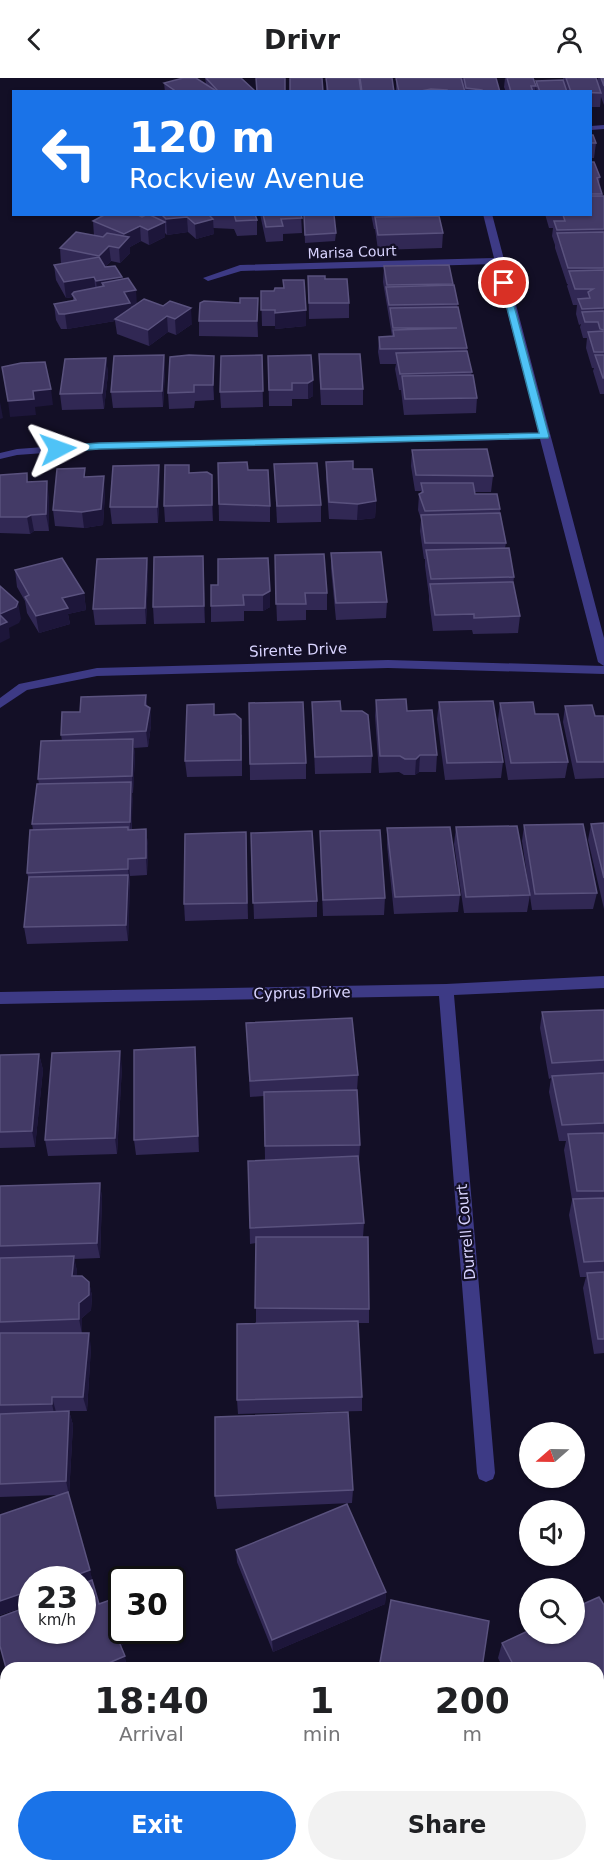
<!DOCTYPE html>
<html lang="en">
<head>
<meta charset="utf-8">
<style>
  body { margin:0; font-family:"DejaVu Sans",sans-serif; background:#f2f2f2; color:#202124; height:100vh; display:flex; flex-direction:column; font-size:22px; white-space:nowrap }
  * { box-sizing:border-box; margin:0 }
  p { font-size:20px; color:#757577 }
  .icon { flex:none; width:33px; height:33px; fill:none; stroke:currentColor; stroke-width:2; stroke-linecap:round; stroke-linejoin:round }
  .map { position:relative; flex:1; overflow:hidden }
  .drawer { position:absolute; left:0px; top:1584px; width:604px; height:210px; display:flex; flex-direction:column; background:#fff; border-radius:18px 18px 0 0; box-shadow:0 2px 4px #0004 }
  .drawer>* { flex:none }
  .banner { position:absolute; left:12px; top:12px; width:580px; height:126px; border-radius:0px; box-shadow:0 2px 4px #0004; background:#1a73e8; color:#fff; overflow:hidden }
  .needle { width:39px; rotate:250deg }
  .fabs { position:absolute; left:519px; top:1344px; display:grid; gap:12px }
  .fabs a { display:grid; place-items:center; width:66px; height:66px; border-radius:50%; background:#fff; box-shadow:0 2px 4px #0004; font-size:30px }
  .speed { position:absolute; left:18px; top:1488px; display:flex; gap:12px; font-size:30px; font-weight:700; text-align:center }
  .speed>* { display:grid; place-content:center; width:78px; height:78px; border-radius:50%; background:#fff; box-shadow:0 2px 4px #0004; line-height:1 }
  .speed small { font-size:15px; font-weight:400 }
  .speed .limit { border:3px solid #111; border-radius:9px; background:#fff; color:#111 }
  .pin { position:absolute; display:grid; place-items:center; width:51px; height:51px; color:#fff; margin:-26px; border:3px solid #fff; border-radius:50%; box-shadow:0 2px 6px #0007 }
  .me { position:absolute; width:66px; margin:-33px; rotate:86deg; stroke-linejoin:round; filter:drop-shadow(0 0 4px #0008) }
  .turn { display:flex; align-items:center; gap:21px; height:126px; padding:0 18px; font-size:27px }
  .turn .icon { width:78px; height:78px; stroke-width:2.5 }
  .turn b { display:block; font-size:42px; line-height:51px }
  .eta { display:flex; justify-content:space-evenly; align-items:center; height:102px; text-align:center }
  .eta b { font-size:36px; font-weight:700; line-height:42px }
  .cta { display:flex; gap:12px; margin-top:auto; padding:12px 18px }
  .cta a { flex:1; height:69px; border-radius:36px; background:#1a73e8; color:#fff; font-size:24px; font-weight:700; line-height:69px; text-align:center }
  .cta a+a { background:#f2f2f2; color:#202124 }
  header { display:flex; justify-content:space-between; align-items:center; height:78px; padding:0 18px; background:#fff; font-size:27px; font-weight:700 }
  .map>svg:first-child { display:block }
</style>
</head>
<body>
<header><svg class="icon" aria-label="back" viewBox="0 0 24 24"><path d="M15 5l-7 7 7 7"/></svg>Drivr<svg class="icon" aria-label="person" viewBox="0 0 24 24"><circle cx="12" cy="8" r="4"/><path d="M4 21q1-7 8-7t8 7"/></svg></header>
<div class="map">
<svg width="604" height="1794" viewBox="0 0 604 1794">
  <rect width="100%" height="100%" fill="#130f26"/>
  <!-- green -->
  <polygon fill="#12302f" points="599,1696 604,1697 604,1794 250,1794 253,1788 598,1788"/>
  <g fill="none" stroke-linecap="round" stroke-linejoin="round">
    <!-- minor -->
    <g fill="#3d3a85" fill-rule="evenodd">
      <polygon points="604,47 604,51 591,52 591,48"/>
      <polygon points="483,136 492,136 604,560 604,588 598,584 540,361 99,371 17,377 0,381 0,375 17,371 99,365 539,355 495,186 241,193 208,203 203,200 240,187 494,180"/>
      <polygon points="388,582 604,588 604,596 388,590 97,598 27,612 0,630 0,620 19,606 97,590"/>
      <polygon points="604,898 604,910 454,917 495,1395 493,1401 486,1404 479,1401 477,1395 439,918 0,926 0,914 446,906"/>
    </g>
  </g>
  <!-- wall -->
  <g fill="#312854">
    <polygon points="205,0 254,14 165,14 164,5 206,6"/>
    <polygon points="326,0 359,0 359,3 359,0 392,0 394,14 326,14"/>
    <polygon points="396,0 461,0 462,3 462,0 496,0 500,14 396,14"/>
    <polygon points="505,0 533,0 536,8 535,14 506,14 504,9"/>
    <polygon points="563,0 596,0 597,3 598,0 604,0 604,27 601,19 600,29 591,29 591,14 537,14 536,10 536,3 563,2"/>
    <polygon points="591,57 596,65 594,80 591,80"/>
    <polygon points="591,84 600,99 599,107 602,116 602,118 604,118 604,316 600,316 593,293 594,290 592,290 586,270 587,260 583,260 580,249 581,246 579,247 576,236 577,227 573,227 567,208 568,206 567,206 555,170 555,167 552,158 553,150 549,150 545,136 591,136"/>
    <polygon points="151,136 208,136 210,138 209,136 255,136 257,142 257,157 237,158 234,151 213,150 214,156 196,161 188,154 167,157 165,155 165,159 149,167 141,163 130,169 130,175 120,185 111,183 105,189 122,199 123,201 137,226 192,246 176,257 168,254 149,268 117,256 115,243 67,251 61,251 56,242 54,226 73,223 73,219 66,220 56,202 54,187 61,186 60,170 94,158 93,143 142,139 151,138"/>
    <polygon points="260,136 301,136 302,155 283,156 283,163 266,164"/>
    <polygon points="371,136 437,136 443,155 442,170 378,172 375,151 374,151"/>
    <polygon points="304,137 336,155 335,163 305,165"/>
    <polygon points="384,188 453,206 458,226 457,229 467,270 467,273 472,294 471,297 477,320 476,335 404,337 401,312 399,312 395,291 396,286 380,286 378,274 379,259 392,258 383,204"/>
    <polygon points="308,198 325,201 349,225 349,240 309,241"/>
    <polygon points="261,213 306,248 275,251 275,248 262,248"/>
    <polygon points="240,225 258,236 258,259 199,258 199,243"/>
    <polygon points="319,276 363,311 363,327 321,327 319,292"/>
    <polygon points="164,277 165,293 163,329 113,330 111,314"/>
    <polygon points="262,277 263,329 221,330 220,314"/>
    <polygon points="311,277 313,318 308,321 292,321 292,328 269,328 268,278"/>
    <polygon points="214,278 214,322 195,323 194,330 169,331 168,315"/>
    <polygon points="106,280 108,296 104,331 62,332 60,316"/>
    <polygon points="412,372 493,398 491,414 475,414 475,416 500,431 500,435 506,465 505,470 514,499 513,507 520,538 518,555 473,556 472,552 433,553 429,522 429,518 425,488 425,481 424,481 420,453 421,441 418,432 419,416 421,415 421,413 415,413 411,388"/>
    <polygon points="326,384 353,391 376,423 375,440 357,442 329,441 326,400"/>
    <polygon points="218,385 248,392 270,428 270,444 219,443"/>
    <polygon points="274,386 321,427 321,444 277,445"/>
    <polygon points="189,387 189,395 212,397 213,443 165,444 164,428"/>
    <polygon points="27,395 28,404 49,419 49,453 34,453 30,456 0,455 0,397"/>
    <polygon points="86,399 105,415 103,447 84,450 55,448 53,432"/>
    <polygon points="160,403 158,445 112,446 110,429"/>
    <polygon points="331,475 387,524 386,540 336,542 331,491"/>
    <polygon points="203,478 205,545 154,546 153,529"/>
    <polygon points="147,480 148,496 146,546 95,547 93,531"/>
    <polygon points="268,480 270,529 263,533 244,533 244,543 211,544 211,528 218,507"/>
    <polygon points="15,492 84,515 86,532 68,536 70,546 39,555 27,535 25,523 17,509"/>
    <polygon points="275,494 327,515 327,532 306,532 306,542 277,543"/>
    <polygon points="146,617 147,628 150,630 151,647 148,669 134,670 135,677 133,715 132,715 132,751 146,751 148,768 147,797 130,798 128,863 27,866 24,849 29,802 27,795 33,752 32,746 39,706 38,701 62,663 61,657 80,634"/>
    <polygon points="376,622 407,633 437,677 436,694 419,694 415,697 404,697 399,694 379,695 375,638"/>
    <polygon points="312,624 341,633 372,678 371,695 315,696"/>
    <polygon points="439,624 503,684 501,700 445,702 437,641"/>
    <polygon points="249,625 306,685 306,701 250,702"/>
    <polygon points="500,625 535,636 568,684 565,700 508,702 498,642"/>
    <polygon points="565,628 595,638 604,638 604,700 575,701 563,644"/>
    <polygon points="214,637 242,657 242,698 187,699 185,683"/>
    <polygon points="604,745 604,831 588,762 591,746"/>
    <polygon points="524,747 597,815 593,831 532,832 522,763"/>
    <polygon points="456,749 530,817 527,834 464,835 454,766"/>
    <polygon points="387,750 460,817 458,834 394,836 387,767"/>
    <polygon points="320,753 385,820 384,837 323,838 320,769"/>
    <polygon points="246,754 248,841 185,843 184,826"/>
    <polygon points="251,755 317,823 317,839 254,841"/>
    <polygon points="604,932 604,1275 594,1276 583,1210 586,1199 580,1199 569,1137 572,1122 564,1072 566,1063 559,1063 549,1014 551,1000 549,1001 540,950 542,934"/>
    <polygon points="246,945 358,997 357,1013 360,1067 359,1082 358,1082 364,1145 363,1159 369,1231 369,1245 358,1245 362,1319 362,1333 238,1336 237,1322 286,1245 256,1245 256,1165 250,1166 248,1083 265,1082 264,1018 250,1019"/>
    <polygon points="39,976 43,992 35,1069 0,1070 0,977"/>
    <polygon points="196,985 199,1074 136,1077 134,1062"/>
    <polygon points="122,989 117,1076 48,1078 45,1062"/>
    <polygon points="100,1105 102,1121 100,1180 74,1181 77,1193 76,1198 89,1204 92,1218 91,1232 82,1240 82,1255 91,1269 87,1333 69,1333 73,1347 69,1417 93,1505 99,1526 122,1552 128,1552 129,1556 121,1569 128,1590 32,1527 82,1502 32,1526 0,1537 0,1437 58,1417 0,1419 0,1108"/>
    <polygon points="353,1412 352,1425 217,1431 215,1418"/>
    <polygon points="236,1472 386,1514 385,1526 273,1574 237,1484"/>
    <polygon points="604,1527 604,1674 598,1676 598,1590 503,1590 498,1580 502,1565"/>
  </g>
  <!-- shaded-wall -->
  <g fill="#1d163a">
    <polygon points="431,11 431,14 416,14 416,13"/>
    <polygon points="187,139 188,154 167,157 166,141"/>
    <polygon points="213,141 214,156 196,161 195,146"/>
    <polygon points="165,144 165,159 149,167 148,152"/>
    <polygon points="140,148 141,163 130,169 130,175 120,185 119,170 124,164 124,156"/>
    <polygon points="109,168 111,183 100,193 99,178"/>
    <polygon points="94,199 96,215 72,216 73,219 66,220 64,204"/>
    <polygon points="122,199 124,214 104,208 102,205 103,218 98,219 96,203"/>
    <polygon points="136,212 137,227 131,228 132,240 115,241 115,243 67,251 65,236 124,214"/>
    <polygon points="258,220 258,259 257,243"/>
    <polygon points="191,230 192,246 176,257 175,241"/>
    <polygon points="306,232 306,248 275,251 275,235"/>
    <polygon points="167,238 168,254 149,268 148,252"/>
    <polygon points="164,277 165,293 163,329 162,313"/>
    <polygon points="214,278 214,322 213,307"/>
    <polygon points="106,280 108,296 104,331 102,315"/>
    <polygon points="313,302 313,318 308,321 308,305"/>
    <polygon points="51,311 53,327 35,329 36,337 10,339 8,323 33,313"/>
    <polygon points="0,324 3,340 0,341"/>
    <polygon points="159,387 160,403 158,445 157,429"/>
    <polygon points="212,397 213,414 213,443 212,427"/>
    <polygon points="104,398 105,415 103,447 84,450 82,434"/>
    <polygon points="47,403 49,419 49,453 46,436"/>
    <polygon points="376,423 375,440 357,442 358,426"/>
    <polygon points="31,437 34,453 30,456 27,439"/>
    <polygon points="203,478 204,495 205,545 204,528"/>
    <polygon points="147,480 148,496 146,546 145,530"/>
    <polygon points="270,513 270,529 263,533 263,517"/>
    <polygon points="84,515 86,532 68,536 70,546 39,555 36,538 62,520"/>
    <polygon points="18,524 21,541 19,545 9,550 10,560 0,565 0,536"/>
    <polygon points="150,630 151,647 148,669 146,653"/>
    <polygon points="133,661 135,677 133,715 132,698"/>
    <polygon points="420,677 419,694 415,697 416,681"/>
    <polygon points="131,704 133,721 131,760 130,744"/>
    <polygon points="146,751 148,768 147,797 146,780"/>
    <polygon points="128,781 130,798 130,807 128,791"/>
    <polygon points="128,797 130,813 128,863 126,847"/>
    <polygon points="195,969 196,985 199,1074 198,1058"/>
    <polygon points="120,973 122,989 117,1076 115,1060"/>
    <polygon points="39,976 43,992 35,1069 32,1053"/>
    <polygon points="100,1105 102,1121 100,1180 97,1165"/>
    <polygon points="74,1178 77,1193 75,1213 72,1198"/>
    <polygon points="89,1204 92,1218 91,1232 82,1240 82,1256 79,1241 79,1225"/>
    <polygon points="89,1255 91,1269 87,1333 83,1319"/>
    <polygon points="52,1319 56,1334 55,1340 52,1326"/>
    <polygon points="69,1333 73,1347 69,1417 66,1403"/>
    <polygon points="90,1492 93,1505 82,1508 82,1502 63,1502"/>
    <polygon points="32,1512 32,1526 0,1537 0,1523"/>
    <polygon points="386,1514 385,1526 273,1574 272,1562"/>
    <polygon points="122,1552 128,1552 129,1556 120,1571 117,1559"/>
    <polygon points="125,1578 127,1590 97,1590"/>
    <polygon points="604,1663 604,1674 598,1676 598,1665"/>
    <polygon points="208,1788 222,1788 213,1794 199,1794"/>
  </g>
  <!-- building -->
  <g fill="#433a66" stroke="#5a527e" stroke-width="1.5">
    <polygon points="183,0 196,0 218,14 177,14 164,5"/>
    <polygon points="206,0 241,0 254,12 245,14 233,14 232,13 221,14 218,13"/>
    <polygon points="256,0 285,0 285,14 257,14"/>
    <polygon points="290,0 322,0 323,14 290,14"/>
    <polygon points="326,0 359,0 361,14 328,14"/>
    <polygon points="360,0 392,0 394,14 362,14"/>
    <polygon points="396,0 461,0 465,14 447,14 447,12 431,11 416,14 399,14"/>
    <polygon points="464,0 496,0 500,14 483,14 482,12 466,10"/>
    <polygon points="507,0 533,0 536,8 531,8 533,14 511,14"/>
    <polygon points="566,0 596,0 601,15 571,14"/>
    <polygon points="601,0 604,0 604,8"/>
    <polygon points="563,2 567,14 540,14 536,3"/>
    <polygon points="591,57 593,57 596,65 591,65"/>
    <polygon points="591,84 594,84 600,99 597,100 602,116 591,116"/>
    <polygon points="591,118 604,118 604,151 557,152 554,143 565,143 563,137 565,136 591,136"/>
    <polygon points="106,136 136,136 142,139 148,136 165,144 148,152 140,148 124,156 93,143"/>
    <polygon points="161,136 208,136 213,141 195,146 187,139 166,141"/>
    <polygon points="234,136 255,136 257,142 236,143"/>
    <polygon points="263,136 301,136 302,140 281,141 283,148 266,149"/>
    <polygon points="304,137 334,137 336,155 305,157"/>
    <polygon points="439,138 443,155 378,157 375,139"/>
    <polygon points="76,154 103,159 107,155 129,159 119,170 109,168 99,178 60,170"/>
    <polygon points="604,154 604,190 568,190 557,155"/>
    <polygon points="99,179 105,189 115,188 122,199 96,203 94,199 64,204 54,187"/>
    <polygon points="449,187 453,206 387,207 384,188"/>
    <polygon points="604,192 604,230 582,231 578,221 590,220 588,214 593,211 575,211 569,193"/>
    <polygon points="308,198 325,198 325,201 347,201 349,225 309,225"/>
    <polygon points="128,200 136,212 124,214 130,225 65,236 59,236 54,226 76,222 72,216 74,214 104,208 102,205"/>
    <polygon points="283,202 304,202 306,232 275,235 275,232 261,232 261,213 274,213 275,210 284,210"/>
    <polygon points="454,207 458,226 389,227 386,209"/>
    <polygon points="240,220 258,220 257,243 199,243 200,225 204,223 240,225"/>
    <polygon points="144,221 163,228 170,223 191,230 175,241 167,238 148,252 115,241"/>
    <polygon points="458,229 467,270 380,271 379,259 394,258 393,252 457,250 393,250 390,230"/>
    <polygon points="604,233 604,252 600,251 598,244 585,244 582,234"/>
    <polygon points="604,253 604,274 594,274 588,254"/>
    <polygon points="467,273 472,294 400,296 396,275"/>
    <polygon points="319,276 360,276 363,311 321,311"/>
    <polygon points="164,277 162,313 111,314 114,278"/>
    <polygon points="189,277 214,278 213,307 194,307 194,314 168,315 170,279"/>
    <polygon points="262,277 263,313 220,314 221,278"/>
    <polygon points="311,277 313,302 308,305 292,305 292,312 269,312 268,278"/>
    <polygon points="595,277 604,277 604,300 603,300"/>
    <polygon points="106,280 102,315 60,316 65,281"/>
    <polygon points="45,284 51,311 33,313 34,321 8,323 2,289 21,285"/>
    <polygon points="473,297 477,320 405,321 402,298"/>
    <polygon points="487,371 493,398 416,397 412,372"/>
    <polygon points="353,383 353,391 372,391 376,423 358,426 329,424 326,384"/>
    <polygon points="247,384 248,392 268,392 270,428 219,426 218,385"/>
    <polygon points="317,385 321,427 277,428 274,386"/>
    <polygon points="159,387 157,429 110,429 113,388"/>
    <polygon points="165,387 189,387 189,395 207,394 212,397 212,427 164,428"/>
    <polygon points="85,390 84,399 104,398 101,431 82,434 53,432 57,391"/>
    <polygon points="27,395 27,404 47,403 46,436 31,437 27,439 0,439 0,397"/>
    <polygon points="421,405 473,405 475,416 497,416 500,431 425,433 419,416 423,414"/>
    <polygon points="500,435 506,465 425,465 421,437"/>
    <polygon points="509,470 514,499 431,501 426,472"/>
    <polygon points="381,474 387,524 336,525 331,475"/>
    <polygon points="324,476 327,515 305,515 306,526 276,526 275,477"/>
    <polygon points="203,478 204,528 153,529 154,479"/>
    <polygon points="62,480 84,515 62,520 68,530 36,538 25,519 29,517 15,492"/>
    <polygon points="147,480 145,530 93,531 97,481"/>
    <polygon points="268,480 270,513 263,517 243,517 244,527 211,528 211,507 218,507 218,481"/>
    <polygon points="513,504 520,538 474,540 474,536 435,537 430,506"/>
    <polygon points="0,508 18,524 16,529 0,536"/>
    <polygon points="0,537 7,544 0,547"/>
    <polygon points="146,617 145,627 150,630 146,653 61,657 62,634 80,634 81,619"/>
    <polygon points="406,621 407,633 432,632 437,677 420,677 416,681 405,681 400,678 380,678 376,622"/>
    <polygon points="340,623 341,633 362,633 368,637 372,678 315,679 312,624"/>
    <polygon points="493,623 503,684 447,685 439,624"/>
    <polygon points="303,624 306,685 250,686 249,625"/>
    <polygon points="533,624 535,636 558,636 568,684 511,685 500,625"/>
    <polygon points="214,626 214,637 235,636 241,641 241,682 185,683 187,627"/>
    <polygon points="592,627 595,638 604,638 604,684 577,684 565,628"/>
    <polygon points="133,661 132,698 38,701 41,663"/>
    <polygon points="131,704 130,744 32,746 37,706"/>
    <polygon points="604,745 604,800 591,746"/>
    <polygon points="583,746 597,815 535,816 524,747"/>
    <polygon points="517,748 530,817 466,819 456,749"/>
    <polygon points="128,749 128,752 146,751 146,780 128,781 128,791 27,795 30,752"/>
    <polygon points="450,749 460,817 395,819 387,750"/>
    <polygon points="380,752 385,820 323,822 320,753"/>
    <polygon points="312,753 317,823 253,825 251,755"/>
    <polygon points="246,754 247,825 184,826 185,756"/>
    <polygon points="128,797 126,847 24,849 29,799"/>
    <polygon points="604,932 604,982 552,985 542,934"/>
    <polygon points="352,940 358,997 250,1003 246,945"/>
    <polygon points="195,969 198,1058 134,1062 134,972"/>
    <polygon points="120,973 115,1060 45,1062 52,975"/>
    <polygon points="39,976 32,1053 0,1054 0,977"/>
    <polygon points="604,995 604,1045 562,1047 552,998"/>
    <polygon points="357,1012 360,1067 265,1068 264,1014"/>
    <polygon points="604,1055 604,1113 577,1113 568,1056"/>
    <polygon points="358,1078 364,1145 250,1150 248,1083"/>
    <polygon points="100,1105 97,1165 0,1168 0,1108"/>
    <polygon points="604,1120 604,1183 584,1184 573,1121"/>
    <polygon points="256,1159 368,1159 369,1231 255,1230"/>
    <polygon points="74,1178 72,1198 82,1198 89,1204 89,1217 79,1225 79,1241 0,1244 0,1180"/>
    <polygon points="604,1194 604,1261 598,1261 587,1195"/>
    <polygon points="358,1243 362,1319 237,1322 237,1246"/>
    <polygon points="0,1255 89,1255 83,1319 52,1319 52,1326 0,1327"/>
    <polygon points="69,1333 66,1403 0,1406 0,1336"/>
    <polygon points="348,1334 353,1412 215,1418 215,1339"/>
    <polygon points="68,1414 90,1492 63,1502 32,1502 32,1512 0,1523 0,1437"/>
    <polygon points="347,1426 386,1514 272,1562 236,1472"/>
    <polygon points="92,1502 99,1526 110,1522 121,1527 122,1530 122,1552 117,1559 125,1578 97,1590 6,1590 0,1568 0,1539 32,1527 32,1552 82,1552 82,1506"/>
    <polygon points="599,1519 604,1527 604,1663 598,1665 598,1590 515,1590 502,1565 530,1552 530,1556 574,1556 574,1530"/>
    <polygon points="391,1522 489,1543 482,1590 379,1590"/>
    <polygon points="141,1585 144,1590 133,1590"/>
    <polygon points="102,1788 208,1788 199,1794 105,1794"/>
    <polygon points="237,1788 271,1788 275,1794 228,1794"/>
  </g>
  <!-- route -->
  <polygon fill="#4fc3f7" stroke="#337fa1" stroke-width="1.5" points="500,203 508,205 549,358 548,360 99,371 58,374 53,371 58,368 99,365 539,355"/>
  <g text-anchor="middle" stroke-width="4.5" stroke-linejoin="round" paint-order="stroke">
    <!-- far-street labels -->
    <g font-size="14" fill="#d9d4ff" stroke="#130f26">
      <text transform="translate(352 174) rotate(-2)" y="5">Marisa Court</text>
    </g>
    <!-- street labels -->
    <g font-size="15" fill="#d9d4ff" stroke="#130f26">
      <text transform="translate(298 572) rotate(-2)" y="5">Sirente Drive</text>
      <text transform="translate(302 915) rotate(-1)" y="5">Cyprus Drive</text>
      <text transform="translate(466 1154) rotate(-95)" y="5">Durrell Court</text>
    </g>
  </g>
</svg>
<div class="fabs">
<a><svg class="needle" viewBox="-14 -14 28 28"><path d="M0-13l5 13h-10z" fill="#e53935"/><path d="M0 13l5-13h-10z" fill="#757577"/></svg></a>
<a><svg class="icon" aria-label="sound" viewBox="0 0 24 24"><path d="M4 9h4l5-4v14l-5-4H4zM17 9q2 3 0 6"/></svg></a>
<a><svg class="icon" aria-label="search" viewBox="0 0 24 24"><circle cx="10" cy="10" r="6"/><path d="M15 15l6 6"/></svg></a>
</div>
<div class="speed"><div>23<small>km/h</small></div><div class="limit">30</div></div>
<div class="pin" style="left:504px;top:205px;background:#d93025"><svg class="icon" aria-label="arrive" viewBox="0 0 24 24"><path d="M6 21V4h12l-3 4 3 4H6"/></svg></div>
<svg class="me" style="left:58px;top:371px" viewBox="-20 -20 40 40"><path d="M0-17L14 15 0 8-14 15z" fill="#4fc3f7" stroke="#fff" stroke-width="4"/></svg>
<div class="banner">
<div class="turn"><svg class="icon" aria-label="left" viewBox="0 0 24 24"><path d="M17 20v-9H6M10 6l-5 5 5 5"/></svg><div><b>120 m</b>Rockview Avenue</div></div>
</div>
<section class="drawer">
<div class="eta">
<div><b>18:40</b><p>Arrival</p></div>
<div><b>1</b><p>min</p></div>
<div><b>200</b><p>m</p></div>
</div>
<div class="cta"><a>Exit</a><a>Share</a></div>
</section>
</div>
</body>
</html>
